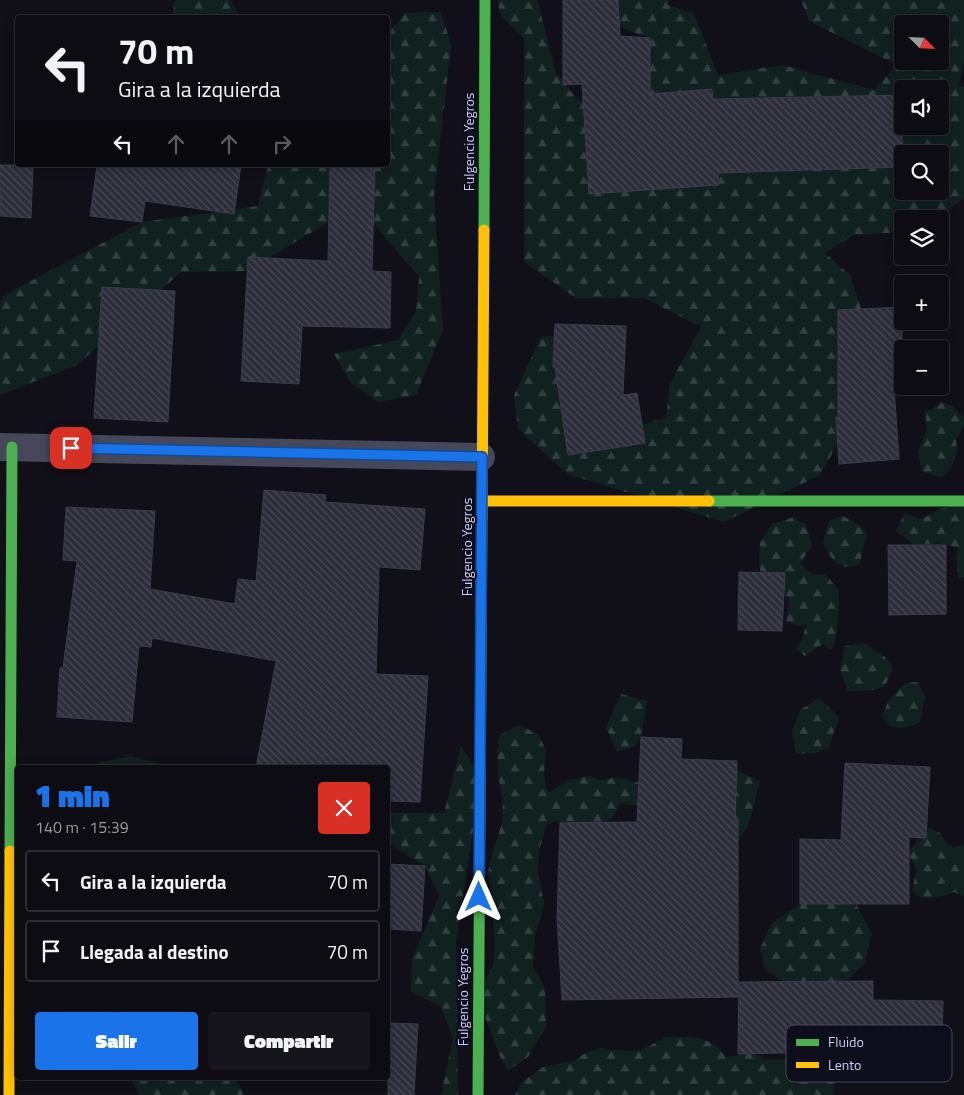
<!DOCTYPE html>
<html lang="es">
<head>
<meta charset="utf-8">
<style>
  body { margin:0; font-family:"Titillium Web",sans-serif; background:#16151b; color:#f1f3f6; height:100vh; display:flex; flex-direction:column; font-size:19px; white-space:nowrap }
  * { box-sizing:border-box; margin:0 }
  p { font-size:16px; color:#9a9b9f }
  .icon { flex:none; width:28px; height:28px; fill:none; stroke:currentColor; stroke-width:2; stroke-linecap:round; stroke-linejoin:round }
  .map { position:relative; flex:1; overflow:hidden }
  .side { position:absolute; left:15px; top:765px; width:375px; height:315px; display:flex; flex-direction:column; background:#0d0c12; border-radius:5px; box-shadow:0 2px 12px #0003,0 0 0 1px #2d2c32 }
  .side>* { flex:none }
  .hud { position:absolute; left:15px; top:15px; width:375px; height:152px; border-radius:5px; box-shadow:0 2px 12px #0003,0 0 0 1px #2d2c32; background:#0d0c12; color:#f1f3f6; overflow:hidden }
  .needle { width:32px; rotate:114deg }
  .controls { position:absolute; left:894px; top:15px; display:grid; gap:10px }
  .controls a { display:grid; place-items:center; width:55px; height:55px; border-radius:5px; background:#0d0c12; box-shadow:0 2px 12px #0003,0 0 0 1px #2d2c32; font-size:25px }
  .pin { position:absolute; display:grid; place-items:center; width:42px; height:42px; color:#fff; margin:-21px; border-radius:10px; box-shadow:0 2px 8px #0006 }
  .me { position:absolute; width:55px; margin:-28px; rotate:0deg; stroke-linejoin:round; filter:drop-shadow(0 0 4px #0008) }
  .turn { display:flex; align-items:center; gap:18px; height:105px; padding:0 20px; font-size:22px }
  .turn .icon { width:65px; height:65px; stroke-width:2.5 }
  .turn b { display:block; font-size:35px; line-height:42px }
  .lanes { display:flex; align-items:center; height:48px; padding:0 20px; background:#0003; justify-content:center; gap:25px; direction:ltr }
  .lanes .off { opacity:.35 }
  .round { display:grid; place-items:center; flex:none; width:52px; height:52px; border-radius:5px; background:#16151b }
  .summary { display:flex; align-items:center; justify-content:space-between; height:85px; padding:0 20px }
  h1 { font-size:30px; font-weight:800; line-height:38px; color:#1a73e8 }
  .primary-button { display:flex; gap:10px; margin-top:auto; padding:10px 20px }
  .primary-button a { flex:1; height:58px; border-radius:5px; background:#1a73e8; color:#fff; font-size:20px; font-weight:800; line-height:58px; text-align:center }
  .primary-button a+a { background:#16151b; color:#f1f3f6 }
  ul { padding:0; list-style:none }
  li { display:flex; align-items:center; gap:15px; height:62px; margin:0 10px 8px; padding:0 10px; border:2px solid #2d2c32; border-radius:5px }
  li div { flex:1 }
  li b { display:block; font-size:19px }
  li em { font-style:normal }
  .map>svg:first-child { display:block }
</style>
</head>
<body>
<div class="map">
<svg width="964" height="1095" viewBox="0 0 964 1095">
  <defs>
    <pattern id="forest-firs" width="22" height="20" patternUnits="userSpaceOnUse" patternTransform="scale(1.25)"><rect width="22" height="20" fill="#112120"/><path d="M5 1l3.5 6h-7zM16 11l3.5 6h-7z" fill="#324041"/></pattern>
    <pattern id="building-back-hatch" width="6" height="6" patternUnits="userSpaceOnUse" patternTransform="scale(1.25)"><rect width="6" height="6" fill="#2e2e3a"/><path d="M-1 5l2 2M0 0l6 6M5-1l2 2" fill="none" stroke="#4b4b57"/></pattern>
  </defs>
  <rect width="100%" height="100%" fill="#111018"/>
  <!-- forest -->
  <g fill="url(#forest-firs)" fill-rule="evenodd">
    <polygon points="175,0 230,0 240,17 172,17"/>
    <path d="M497,0H537L556,72L576,98L606,115L642,107L644,36L614,25L613,0H671L666,4L694,14L718,75L782,65L874,90L897,65L809,21L801,0H964V61L959,85L964,87V198L938,219H902V232L854,235L825,253L850,275L861,308L857,409L820,475L724,522L567,474L518,429L514,395L541,337L605,332L602,438L666,417L670,383L701,327L644,298H576L524,262V38L501,16ZM902,24H940V61H902ZM902,89H940V126H902ZM902,154H940V191H902Z"/>
    <polygon points="441,12 451,45 434,196 443,330 416,395 378,402 351,383 334,354 398,340 416,312 419,277 373,223 329,222 247,271 181,272 77,365 0,395 0,304 4,295 142,222 258,206 268,165 388,165 388,34 405,13"/>
    <polygon points="942,402 951,405 964,418 964,422 961,432 956,439 957,451 951,469 941,477 922,472 918,451 927,430 925,411 931,410"/>
    <polygon points="964,503 964,577 959,579 956,558 958,548 939,543 915,545 896,531 905,513 918,519 928,516 939,509"/>
    <path d="M842,516L853,521L867,532L860,563C851,570 838,567 831,557C827,553 825,547 823,542L829,521Z"/>
    <polygon points="794,517 806,525 812,545 800,564 814,575 825,574 838,589 839,601 836,639 831,650 823,644 805,656 796,649 802,639 806,625 798,626 786,621 789,600 777,586 762,576 759,565 760,543 772,524"/>
    <polygon points="864,643 885,657 893,668 885,686 875,690 848,691 840,670 845,646"/>
    <path d="M918,682L925,698L920,722C911,728 901,728 890,727L882,716L889,700L905,683Z"/>
    <polygon points="621,694 647,701 641,737 636,745 617,752 606,727"/>
    <polygon points="819,698 839,717 830,744 830,748 815,753 796,754 792,731 800,710"/>
    <polygon points="519,725 538,734 546,750 544,773 546,790 550,792 569,780 590,776 600,780 618,777 640,783 736,770 760,781 748,827 738,840 654,805 631,805 620,803 614,816 602,824 578,826 555,822 546,825 540,848 538,872 544,904 535,936 533,966 545,988 546,1027 528,1057 508,1071 500,1057 483,1011 485,981 493,965 495,945 488,872 493,850 502,823 503,801 498,775 497,750 500,735"/>
    <polygon points="461,746 481,777 456,943 458,1095 441,1095 453,1037 440,1006 411,992 412,959 439,896 425,866 392,846 388,846 388,811 394,813 444,813"/>
    <polygon points="131,756 170,767 92,767 95,764"/>
    <polygon points="930,828 940,833 946,842 954,848 964,844 964,895 963,896 954,892 941,897 921,898 912,891 916,871 915,865 908,854 920,836"/>
    <polygon points="830,895 856,904 872,933 864,964 836,991 787,984 765,969 760,949 772,923 800,904"/>
    <polygon points="845,1031 865,1051 850,1066 837,1069 833,1092 834,1095 515,1095 522,1082 543,1067 573,1061 587,1052 601,1048 611,1050 640,1051 666,1037 687,1037 703,1039 717,1046 726,1057 755,1053 765,1060 783,1059 810,1038"/>
    <polygon points="131,1078 235,1078 244,1095 139,1095"/>
  </g>
  <!-- building -->
  <g fill="url(#building-back-hatch)" stroke="#3c3b4b">
    <polygon points="563,0 618,0 620,36 650,38 650,94 712,89 713,99 902,95 902,167 718,173 719,185 589,194 582,84 563,85"/>
    <polygon points="0,165 33,165 31,218 0,216"/>
    <polygon points="97,165 241,165 234,214 145,201 142,222 90,216"/>
    <polygon points="330,165 375,165 372,271 391,272 390,328 302,326 299,384 241,381 248,257 328,261"/>
    <polygon points="102,287 175,291 168,422 94,418"/>
    <polygon points="902,307 902,359 892,359 899,459 839,464 836,417 838,417 838,310"/>
    <polygon points="555,324 626,326 623,395 637,393 645,443 568,455 555,367 553,367"/>
    <polygon points="264,490 326,495 325,502 425,509 420,570 379,567 376,674 428,676 420,802 388,801 388,768 256,768 276,661 152,638 151,647 139,646 132,722 57,717 60,668 63,668 77,561 63,560 66,507 155,511 150,589 235,604 238,579 256,581"/>
    <polygon points="888,545 946,545 946,614 889,615"/>
    <polygon points="739,572 785,573 782,631 738,630"/>
    <polygon points="641,737 682,739 681,759 737,761 735,821 738,821 738,997 562,1000 557,918 560,823 637,822"/>
    <polygon points="845,763 930,767 926,838 909,837 909,904 800,904 800,839 841,840"/>
    <polygon points="388,864 425,866 421,931 388,929"/>
    <polygon points="873,981 873,1000 943,1001 941,1077 868,1074 869,1051 738,1054 739,982"/>
    <polygon points="388,1023 418,1024 414,1095 388,1095"/>
  </g>
  <g fill="none" stroke-linecap="round" stroke-linejoin="round">
    <!-- street -->
    <polyline stroke="#464758" stroke-width="28" points="0,447 481,457"/>
    <!-- fast -->
    <g stroke="#4caf50" stroke-width="11">
      <polyline points="484,230 485,0"/>
      <polyline points="709,501 964,501"/>
      <polyline points="10,851 12,447"/>
      <polyline points="478,1095 482,518"/>
    </g>
    <!-- slow -->
    <g stroke="#ffc107" stroke-width="11">
      <polyline points="482,501 709,501"/>
      <polyline points="482,518 484,230"/>
      <polyline points="9,1095 10,851"/>
    </g>
  </g>
  <g fill="none" stroke-linecap="round" stroke-linejoin="round">
    <!-- route casing -->
    <g stroke="#114b97" stroke-width="12">
      <polyline id="route" points="71,448 482,457 479,897"/>
    </g>
    <!-- route -->
    <use href="#route" stroke="#1a73e8" stroke-width="9"/>
  </g>
  <g text-anchor="middle" stroke-width="4.5" stroke-linejoin="round" paint-order="stroke">
    <!-- street labels -->
    <g font-size="14" fill="#cccdf9" stroke="#0e0d1b">
      <text transform="translate(469 142) rotate(-90)" y="5">Fulgencio Yegros</text>
      <text transform="translate(467 547) rotate(-90)" y="5">Fulgencio Yegros</text>
      <text transform="translate(463 997) rotate(-90)" y="5">Fulgencio Yegros</text>
    </g>
  </g>
  <!-- legend -->
  <rect x="786" y="1025" width="166" height="57" rx="8" fill="#0e0d1b" stroke="#47475e" stroke-width="1"/>
  <rect x="796" y="1039" width="23" height="7" fill="#4caf50"/>
  <rect x="796" y="1062" width="23" height="6" fill="#ffc107"/>
  <g font-size="14" fill="#cccdf9">
    <text x="828" y="1047">Fluido</text>
    <text x="828" y="1070">Lento</text>
  </g>
</svg>
<div class="controls">
<a><svg class="needle" viewBox="-14 -14 28 28"><path d="M0-13l5 13h-10z" fill="#e53935"/><path d="M0 13l5-13h-10z" fill="#9a9b9f"/></svg></a>
<a><svg class="icon" aria-label="sound" viewBox="0 0 24 24"><path d="M4 9h4l5-4v14l-5-4H4zM17 9q2 3 0 6"/></svg></a>
<a><svg class="icon" aria-label="search" viewBox="0 0 24 24"><circle cx="10" cy="10" r="6"/><path d="M15 15l6 6"/></svg></a>
<a><svg class="icon" aria-label="layers" viewBox="0 0 24 24"><path d="M12 4l9 5-9 5-9-5zM3 14l9 5 9-5"/></svg></a>
<a>+</a>
<a>−</a>
</div>
<div class="pin" style="left:71px;top:448px;background:#d93025"><svg class="icon" aria-label="arrive" viewBox="0 0 24 24"><path d="M6 21V4h12l-3 4 3 4H6"/></svg></div>
<svg class="me" style="left:479px;top:897px" viewBox="-20 -20 40 40"><path d="M0-17L14 15 0 8-14 15z" fill="#1a73e8" stroke="#fff" stroke-width="4"/></svg>
<div class="hud">
<div class="turn"><svg class="icon" aria-label="left" viewBox="0 0 24 24"><path d="M17 20v-9H6M10 6l-5 5 5 5"/></svg><div><b>70 m</b>Gira a la izquierda</div></div>
<div class="lanes"><svg class="icon" aria-label="left" viewBox="0 0 24 24"><path d="M17 20v-9H6M10 6l-5 5 5 5"/></svg><svg class="icon off" aria-label="ahead" viewBox="0 0 24 24"><path d="M12 20V5M6 11l6-6 6 6"/></svg><svg class="icon off" aria-label="ahead" viewBox="0 0 24 24"><path d="M12 20V5M6 11l6-6 6 6"/></svg><svg class="icon off" aria-label="right" viewBox="0 0 24 24"><path d="M7 20v-9h11M14 6l5 5-5 5"/></svg></div>
</div>
<section class="side">
<div class="summary"><div><h1>1 min</h1><p>140 m · 15:39</p></div><a class="round" style="background:#d93025;color:#fff"><svg class="icon" aria-label="close" viewBox="0 0 24 24"><path d="M6 6l12 12M18 6L6 18"/></svg></a></div>
<ul>
<li><svg class="icon" aria-label="left" viewBox="0 0 24 24"><path d="M17 20v-9H6M10 6l-5 5 5 5"/></svg><div><b>Gira a la izquierda</b></div><em>70 m</em></li>
<li><svg class="icon" aria-label="arrive" viewBox="0 0 24 24"><path d="M6 21V4h12l-3 4 3 4H6"/></svg><div><b>Llegada al destino</b></div><em>70 m</em></li>
</ul>
<div class="primary-button"><a>Salir</a><a>Compartir</a></div>
</section>
</div>
</body>
</html>
